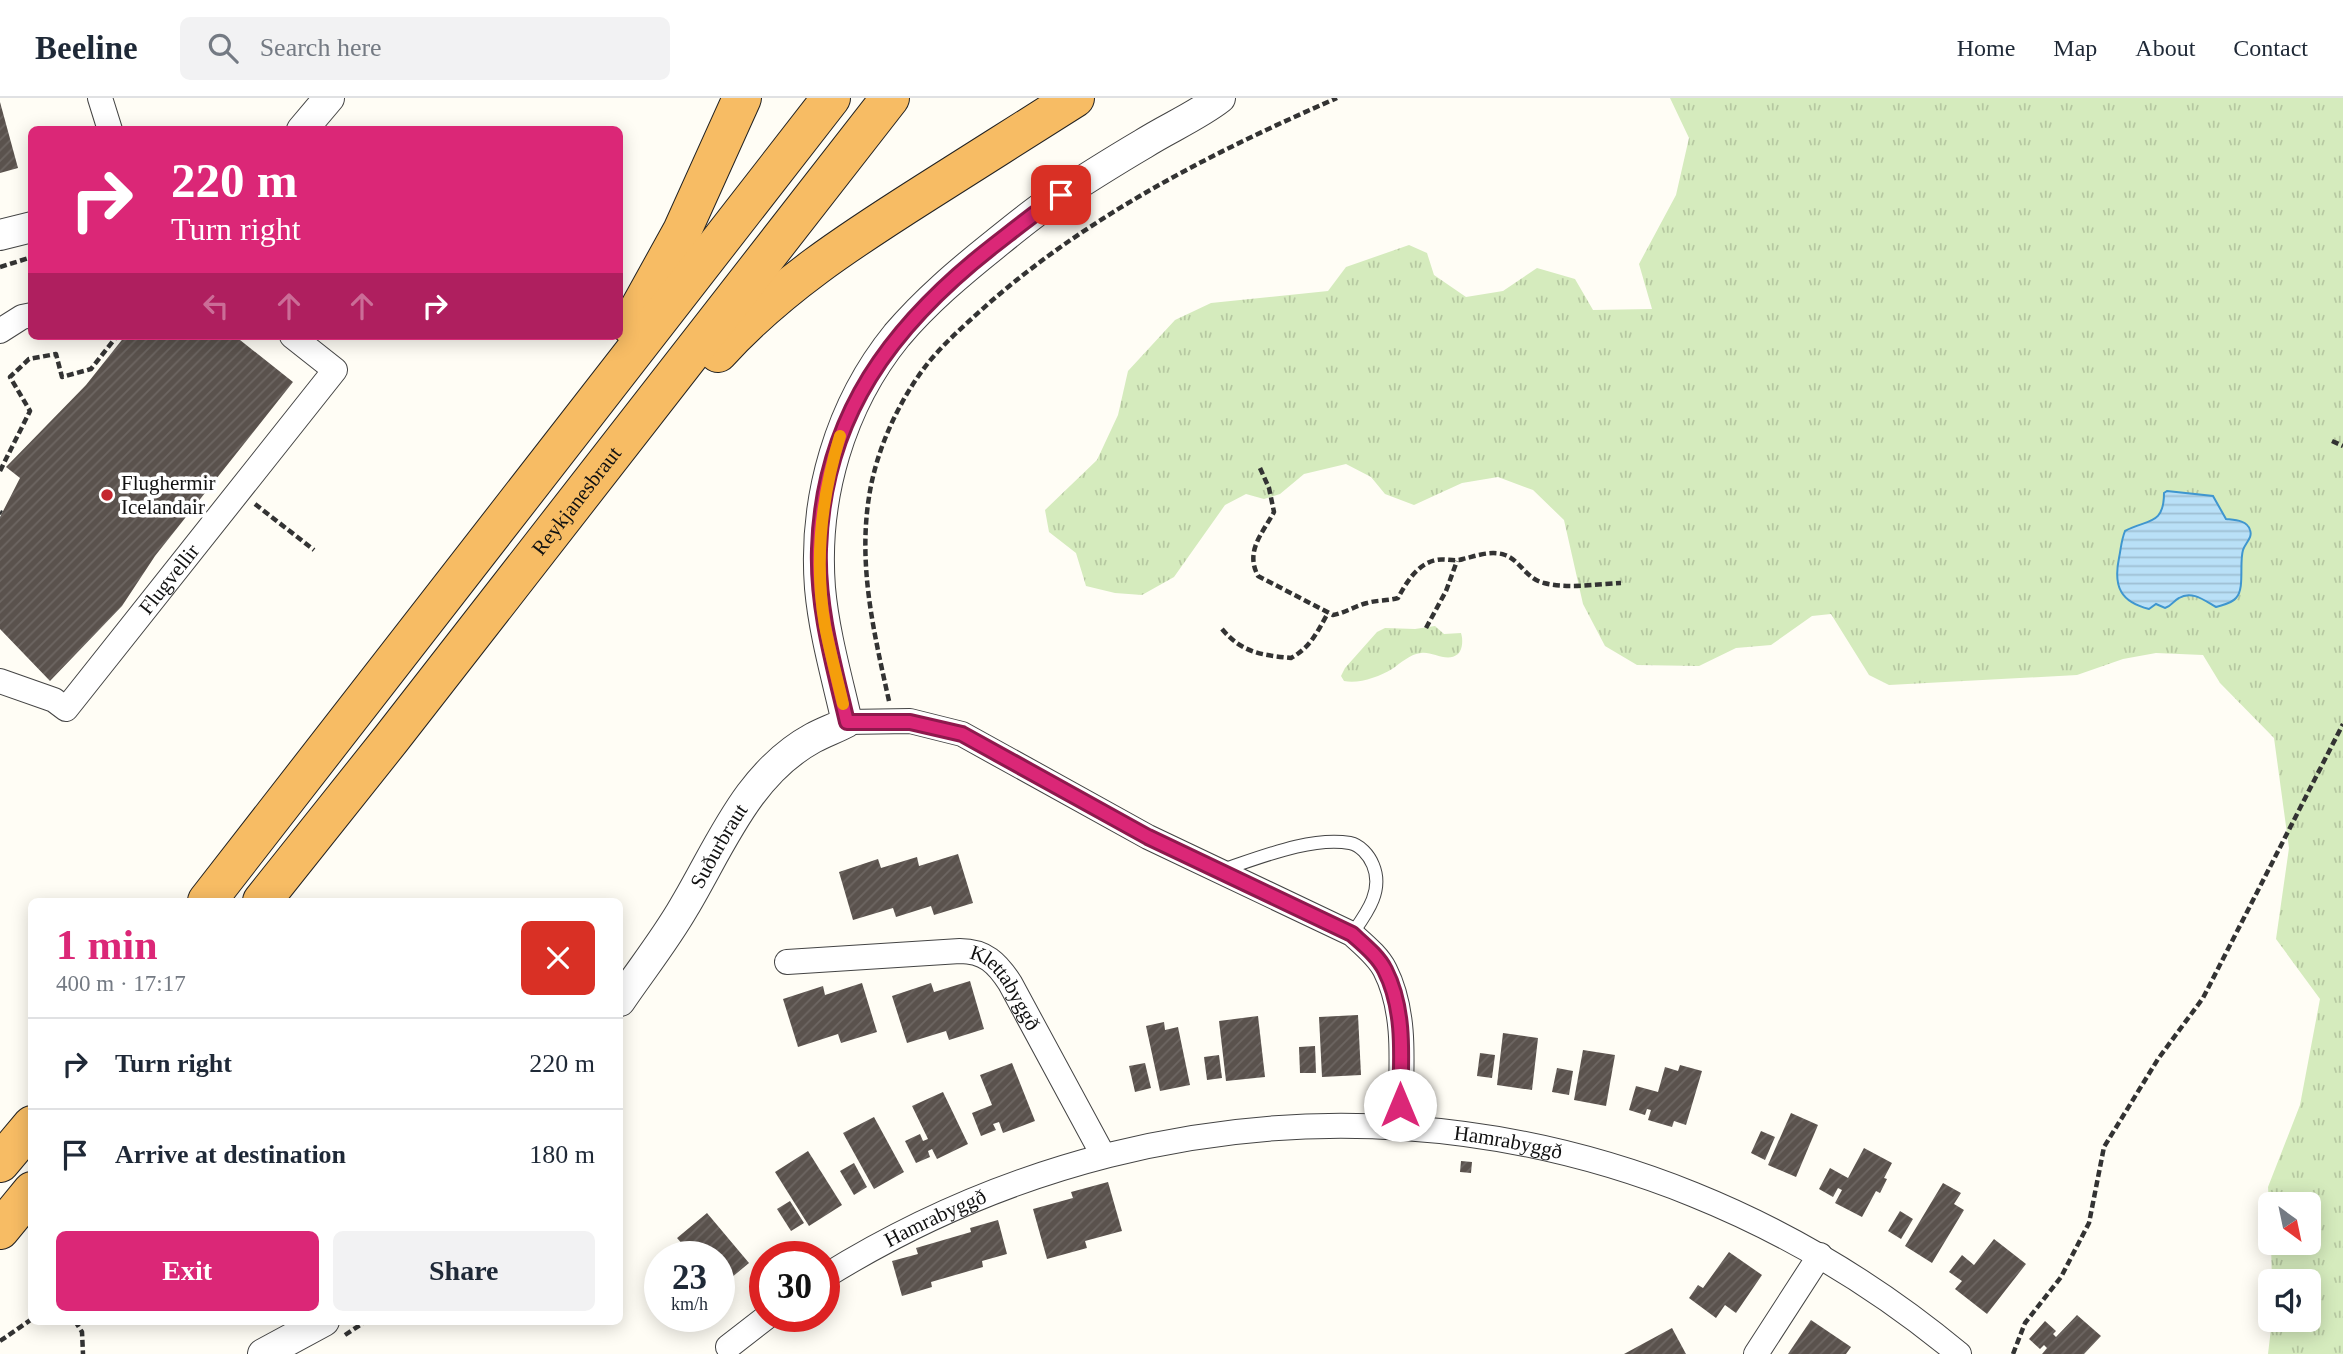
<!DOCTYPE html>
<html lang="en">
<head>
<meta charset="utf-8">
<style>
  body { margin:0; font-family:Georgia,serif; background:#f2f2f3; color:#1f2937; height:100vh; display:flex; flex-direction:column; font-size:26px; white-space:nowrap }
  * { box-sizing:border-box; margin:0 }
  p { font-size:23px; color:#747a83 }
  .icon { flex:none; width:38px; height:38px; fill:none; stroke:currentColor; stroke-width:2; stroke-linecap:round; stroke-linejoin:round }
  .map { position:relative; flex:1; overflow:hidden }
  .sheet { position:absolute; left:28px; top:800px; width:595px; height:427px; display:flex; flex-direction:column; background:#fff; border-radius:10px; box-shadow:0 4px 18px #0003 }
  .sheet>* { flex:none }
  .hud { position:absolute; left:28px; top:28px; width:595px; height:214px; border-radius:10px; box-shadow:0 4px 18px #0003; background:#db2777; color:#fff; overflow:hidden }
  .needle { width:46px; rotate:147deg }
  .fabs { position:absolute; left:2258px; top:1094px; display:grid; gap:14px }
  .fabs a { display:grid; place-items:center; width:63px; height:63px; border-radius:10px; background:#fff; box-shadow:0 4px 18px #0003; font-size:35px }
  .speed { position:absolute; left:644px; top:1143px; display:flex; gap:14px; font-size:35px; font-weight:700; text-align:center }
  .speed>* { display:grid; place-content:center; width:91px; height:91px; border-radius:50%; background:#fff; box-shadow:0 4px 18px #0003; line-height:1 }
  .speed small { font-size:18px; font-weight:400 }
  .speed .limit { border:10px solid #d22; background:#fff; color:#111 }
  .pin { position:absolute; display:grid; place-items:center; width:60px; height:60px; color:#fff; margin:-30px; border-radius:14px; box-shadow:0 4px 10px #0006 }
  .me { position:absolute; width:77px; margin:-38px; rotate:0deg; stroke-linejoin:round; filter:drop-shadow(0 0 5px #0008) }
  .turn { display:flex; align-items:center; gap:24px; height:147px; padding:0 28px; font-size:32px }
  .turn .icon { width:91px; height:91px; stroke-width:2.5 }
  .turn b { display:block; font-size:49px; line-height:60px }
  .lanes { display:flex; align-items:center; height:66px; padding:0 28px; background:#0003; justify-content:center; gap:35px; direction:ltr }
  .lanes .off { opacity:.35 }
  .round { display:grid; place-items:center; flex:none; width:74px; height:74px; border-radius:10px; background:#f2f2f3 }
  .head { display:flex; align-items:center; justify-content:space-between; height:119px; padding:0 28px }
  h1 { font-size:42px; font-weight:600; line-height:52px; color:#db2777 }
  .button { display:flex; gap:14px; margin-top:auto; padding:14px 28px }
  .button a { flex:1; height:80px; border-radius:10px; background:#db2777; color:#fff; font-size:28px; font-weight:600; line-height:80px; text-align:center }
  .button a+a { background:#f2f2f3; color:#1f2937 }
  ul { padding:0; list-style:none }
  li { display:flex; align-items:center; gap:21px; height:91px; padding:0 28px; border-top:2px solid #e0e1e3 }
  li div { flex:1 }
  li b { display:block; font-size:26px }
  li em { font-style:normal }
  header { display:flex; align-items:center; gap:42px; box-sizing:border-box; height:98px; padding:0 35px; background:#fff; border-bottom:2px solid #e0e1e3 }
  header strong { font-size:33px }
  nav { display:flex; gap:38px; margin-inline-start:auto; font-size:24px }
  .search { width:490px; height:63px; background:#f2f2f3; display:flex; align-items:center; gap:18px; box-sizing:border-box; padding:0 24px; border-radius:10px; color:#747a83; font-size:26px }
  .map>svg:first-child { display:block }
</style>
</head>
<body>
<header>
<strong>Beeline</strong>
<div class="search"><svg class="icon" aria-label="search" viewBox="0 0 24 24"><circle cx="10" cy="10" r="6"/><path d="M15 15l6 6"/></svg>Search here</div>
<nav><a>Home</a><a>Map</a><a>About</a><a>Contact</a></nav>
</header>
<div class="map">
<svg width="2343" height="1256" viewBox="0 0 2343 1256">
  <defs>
    <pattern id="grass-tufts" width="24" height="20" patternUnits="userSpaceOnUse" patternTransform="scale(1.75)"><rect width="24" height="20" fill="#d5ebbd"/><path d="M3 7l-1-3M5 7V3M7 7l1-3M15 17l-1-3M17 17v-4M19 17l1-3" fill="none" stroke="#b6c8a1"/></pattern>
    <pattern id="water-rules" width="6" height="5" patternUnits="userSpaceOnUse" patternTransform="scale(1.75)"><rect width="6" height="5" fill="#b9e0f7"/><path d="M0 2.5h6" fill="none" stroke="#9ebfd3"/></pattern>
    <pattern id="building-hatch" width="6" height="6" patternUnits="userSpaceOnUse" patternTransform="scale(1.75)"><rect width="6" height="6" fill="#5a524d"/><path d="M-1 1l2-2M0 6l6-6M5 7l2-2" fill="none" stroke="#6d6662"/></pattern>
  </defs>
  <rect width="100%" height="100%" fill="#fffdf5"/>
  <!-- grass -->
  <g fill="url(#grass-tufts)">
    <polygon points="1670,0 2343,0 2343,1256 2268,1256 2272,1222 2308,1222 2308,1183 2272,1183 2271,1145 2308,1144 2308,1106 2270,1106 2270,1123 2268,1089 2300,1007 2320,901 2276,841 2289,750 2274,640 2220,585 2203,557 2156,555 2123,561 2077,577 1889,587 1869,577 1831,516 1812,518 1771,547 1736,550 1699,568 1637,567 1605,548 1583,506 1564,422 1533,392 1498,379 1462,385 1414,407 1385,396 1371,379 1346,366 1304,376 1280,396 1264,401 1246,396 1225,407 1174,479 1142,497 1115,495 1086,488 1076,455 1049,434 1045,412 1097,362 1118,317 1128,273 1175,222 1211,205 1328,193 1346,169 1409,147 1427,155 1434,177 1466,199 1503,193 1537,170 1575,181 1593,212 1652,211 1639,166 1676,97 1689,40"/>
    <path d="M1435,528L1444,536L1461,535C1463,541 1463,551 1458,556C1447,565 1432,553 1421,555C1410,556 1401,565 1392,571C1379,579 1359,586 1344,583L1341,578L1345,570L1377,534L1385,530L1415,531Z"/>
  </g>
  <!-- water -->
  <path fill="url(#water-rules)" stroke="#3f96cf" stroke-width="2" d="M2167,393L2213,398L2226,421C2234,422 2247,422 2250,432C2253,440 2245,445 2243,452C2239,465 2245,491 2236,500C2231,506 2222,507 2216,509C2205,503 2192,492 2179,500C2173,503 2172,508 2165,510L2156,506L2149,511C2121,504 2113,489 2119,460C2121,451 2121,443 2125,433C2147,421 2164,428 2164,395Z"/>
  <!-- building -->
  <g fill="url(#building-hatch)">
    <polygon points="0,4 18,70 0,75"/>
    <polygon points="125,238 235,238 293,284 155,458 122,508 50,583 0,531 0,419 20,380 6,369 86,287"/>
    <polygon points="958,756 973,805 934,817 931,808 896,819 893,810 853,822 839,774 878,761 881,770 917,759 919,768"/>
    <polygon points="970,883 984,931 949,942 946,933 907,945 892,898 931,885 934,894"/>
    <polygon points="862,885 877,934 841,945 838,936 798,949 783,901 823,888 825,897"/>
    <polygon points="1358,917 1361,977 1322,979 1319,919"/>
    <polygon points="1258,918 1265,979 1226,983 1219,923"/>
    <polygon points="1164,924 1165,932 1178,929 1190,987 1160,993 1146,928"/>
    <polygon points="1503,935 1538,940 1532,992 1497,987"/>
    <polygon points="1315,948 1316,975 1300,975 1299,949"/>
    <polygon points="1583,952 1615,957 1606,1008 1574,1002"/>
    <polygon points="1480,955 1495,957 1492,980 1477,978"/>
    <polygon points="1219,957 1222,980 1207,982 1204,959"/>
    <polygon points="1012,965 1035,1023 1003,1035 999,1024 993,1026 996,1032 981,1038 972,1015 992,1007 980,977"/>
    <polygon points="1145,965 1151,990 1135,994 1129,968"/>
    <polygon points="1680,967 1702,973 1686,1027 1674,1023 1672,1029 1648,1022 1651,1012 1647,1011 1645,1017 1629,1012 1636,988 1658,994 1665,969 1678,973"/>
    <polygon points="1557,970 1573,973 1569,997 1552,994"/>
    <polygon points="943,994 968,1046 937,1061 932,1051 928,1053 930,1059 916,1065 905,1043 920,1036 923,1043 928,1041 912,1008"/>
    <polygon points="1791,1015 1818,1027 1796,1079 1768,1067"/>
    <polygon points="874,1019 904,1074 874,1091 843,1035"/>
    <polygon points="1761,1033 1775,1039 1765,1062 1751,1055"/>
    <polygon points="1864,1050 1892,1065 1884,1080 1887,1081 1880,1095 1876,1093 1862,1119 1835,1105 1842,1092 1838,1090 1833,1099 1819,1091 1830,1070 1848,1080"/>
    <polygon points="808,1053 842,1107 809,1128 775,1074"/>
    <polygon points="1461,1063 1472,1064 1471,1075 1460,1074"/>
    <polygon points="854,1065 867,1089 854,1097 840,1073"/>
    <polygon points="1108,1084 1122,1133 1085,1143 1087,1150 1047,1161 1033,1111 1073,1100 1071,1094"/>
    <polygon points="1943,1085 1961,1095 1954,1106 1964,1112 1932,1165 1905,1148"/>
    <polygon points="790,1103 804,1125 791,1133 777,1111"/>
    <polygon points="1900,1113 1913,1121 1901,1141 1888,1133"/>
    <polygon points="707,1115 749,1165 719,1190 719,1158 693,1158 677,1140"/>
    <polygon points="998,1122 1007,1156 982,1163 983,1169 931,1184 932,1189 902,1198 892,1163 918,1156 916,1150 971,1134 970,1130"/>
    <polygon points="1994,1141 2026,1166 1987,1216 1955,1191 1962,1183 1949,1174 1962,1157 1974,1167"/>
    <polygon points="1729,1154 1762,1177 1736,1215 1725,1207 1716,1220 1689,1200 1698,1187 1703,1190"/>
    <polygon points="2077,1217 2101,1238 2084,1256 2042,1256 2047,1250 2044,1247 2040,1251 2029,1241 2045,1223 2056,1233 2053,1236 2056,1239"/>
    <polygon points="1811,1222 1851,1249 1846,1256 1788,1256"/>
    <polygon points="1672,1230 1686,1256 1624,1256"/>
  </g>
  <g fill="none" stroke-linecap="round" stroke-linejoin="round">
    <!-- service casing -->
    <g stroke="#444" stroke-width="14">
      <path id="service" d="M1222,772C1259,760 1311,738 1350,745C1360,747 1369,757 1373,767C1384,793 1366,816 1352,836"/>
    </g>
    <!-- minor casing -->
    <g stroke="#444" stroke-width="26">
      <g id="minor">
        <polyline points="100,0 110,32"/>
        <polyline points="0,233 22,219 32,217"/>
        <path id="s1" d="M0,583L54,602L66,611L335,272L292,238"/>
        <path d="M847,624L910,623L962,636L1148,739L1352,836C1364,847 1378,858 1385,872C1409,919 1400,979 1400,1029"/>
        <path id="s2" d="M787,864L960,853C985,853 997,865 1010,885L1103,1057"/>
        <path id="s3" d="M824,1179C1188,953 1629,982 1959,1256"/>
        <polyline points="728,1249 768,1218"/>
        <polyline points="1756,1256 1820,1157"/>
      </g>
    </g>
    <!-- tertiary casing -->
    <g stroke="#444" stroke-width="32">
      <g id="tertiary">
        <polyline points="302,32 329,0"/>
        <polyline points="0,137 32,129"/>
        <path id="s4" d="M620,903C641,872 665,842 684,809C720,749 747,676 813,640C824,634 836,630 847,624C837,580 824,535 820,490C813,400 840,307 897,237C926,203 959,175 994,147C1010,134 1027,120 1044,108C1076,87 1109,66 1143,46C1168,30 1197,18 1220,0"/>
        <polyline points="263,1256 324,1223"/>
      </g>
    </g>
    <!-- trunk casing -->
    <g stroke="#222" stroke-width="40">
      <g id="trunk">
        <polyline points="630,227 682,133 742,0"/>
        <path d="M718,255C778,189 851,142 925,95C975,63 1025,32 1075,0"/>
        <polyline points="207,803 831,0"/>
        <path id="s5" d="M262,803L391,641L890,0"/>
        <polyline points="0,1065 32,1027"/>
        <polyline points="0,1132 32,1093"/>
      </g>
    </g>
    <!-- path -->
    <g stroke="#333" stroke-width="4.5" stroke-dasharray="7 3.5" stroke-linecap="butt">
      <polyline points="0,169 32,159"/>
      <polyline points="2332,343 2343,348"/>
      <path d="M1260,370L1269,390L1274,414C1262,436 1245,453 1258,478L1333,517C1345,515 1355,508 1367,505C1377,502 1387,503 1398,500C1406,485 1417,466 1436,462C1445,460 1454,464 1463,461C1476,458 1491,452 1505,457C1521,463 1526,481 1544,485C1568,491 1597,486 1621,485"/>
      <polyline points="0,373 30,313 10,279 29,261 56,256 62,279 91,271 117,238"/>
      <polyline points="255,406 314,452"/>
      <polyline points="0,414 2,415"/>
      <polyline points="1426,530 1446,493 1457,463"/>
      <path d="M1222,531C1242,555 1262,557 1291,560C1311,549 1317,534 1328,515"/>
      <path d="M889,603C874,535 858,469 869,399C876,352 899,302 928,265C946,243 967,225 988,206C1091,116 1213,54 1337,0"/>
      <polyline points="75,1223 82,1234 83,1256"/>
      <polyline points="345,1237 366,1223"/>
      <polyline points="0,1243 32,1221"/>
      <polyline points="2013,1256 2025,1225 2061,1179 2089,1125 2104,1049 2158,961 2203,900 2343,626"/>
    </g>
    <!-- service -->
    <use href="#service" stroke="#fff" stroke-width="12"/>
    <!-- minor -->
    <use href="#minor" stroke="#fff" stroke-width="24"/>
    <!-- tertiary -->
    <use href="#tertiary" stroke="#fff" stroke-width="30"/>
    <!-- trunk -->
    <use href="#trunk" stroke="#f7bc64" stroke-width="38"/>
  </g>
  <g fill="none" stroke-linecap="round" stroke-linejoin="round">
    <!-- route casing -->
    <g stroke="#8e194d" stroke-width="18">
      <path id="route" d="M1061,97C1037,113 1015,131 993,148C892,227 823,318 819,451C817,510 834,568 847,624H910L962,636L1148,739L1352,836C1364,847 1378,858 1385,872C1406,913 1401,963 1400,1007"/>
    </g>
    <!-- route -->
    <use href="#route" stroke="#db2777" stroke-width="12"/>
    <!-- slow -->
    <path stroke="#f59e0b" stroke-width="12" d="M840,338C821,400 814,464 825,528C830,554 837,580 843,606"/>
  </g>
  <!-- markers -->
  <circle fill="#c4262e" stroke="#fff" stroke-width="2.5" cx="107" cy="397" r="7"/>
  <g text-anchor="middle" stroke-width="7" stroke-linejoin="round" paint-order="stroke">
    <!-- poi labels -->
    <g font-size="21" fill="#111" stroke="#fff" text-anchor="start">
      <text x="121" y="392">Flughermir<tspan x="121" dy="24">Icelandair</tspan></text>
    </g>
    <!-- street labels -->
    <g font-size="21" fill="#111" stroke="#fff">
      <text dy="7" stroke="none"><textPath href="#s5" startOffset="509">Reykjanesbraut</textPath></text>
      <text dy="7" stroke="none"><textPath href="#s1" startOffset="238">Flugvellir</textPath></text>
      <text dy="7" stroke="none"><textPath href="#s4" startOffset="184">Suðurbraut</textPath></text>
      <text dy="7" stroke="none"><textPath href="#s2" startOffset="236">Klettabyggð</textPath></text>
      <text dy="7" stroke="none"><textPath href="#s3" startOffset="714">Hamrabyggð</textPath></text>
      <text dy="7" stroke="none"><textPath href="#s3" startOffset="126">Hamrabyggð</textPath></text>
    </g>
  </g>
</svg>
<div class="fabs">
<a><svg class="needle" viewBox="-14 -14 28 28"><path d="M0-13l5 13h-10z" fill="#e53935"/><path d="M0 13l5-13h-10z" fill="#747a83"/></svg></a>
<a><svg class="icon" aria-label="sound" viewBox="0 0 24 24"><path d="M4 9h4l5-4v14l-5-4H4zM17 9q2 3 0 6"/></svg></a>
</div>
<div class="speed"><div>23<small>km/h</small></div><div class="limit">30</div></div>
<div class="pin" style="left:1061px;top:97px;background:#d93025"><svg class="icon" aria-label="arrive" viewBox="0 0 24 24"><path d="M6 21V4h12l-3 4 3 4H6"/></svg></div>
<svg class="me" style="left:1400px;top:1007px" viewBox="-20 -20 40 40"><circle r="19" fill="#fff"/><path d="M0-13L10 11 0 6-10 11z" fill="#db2777"/></svg>
<div class="hud">
<div class="turn"><svg class="icon" aria-label="right" viewBox="0 0 24 24"><path d="M7 20v-9h11M14 6l5 5-5 5"/></svg><div><b>220 m</b>Turn right</div></div>
<div class="lanes"><svg class="icon off" aria-label="left" viewBox="0 0 24 24"><path d="M17 20v-9H6M10 6l-5 5 5 5"/></svg><svg class="icon off" aria-label="ahead" viewBox="0 0 24 24"><path d="M12 20V5M6 11l6-6 6 6"/></svg><svg class="icon off" aria-label="ahead" viewBox="0 0 24 24"><path d="M12 20V5M6 11l6-6 6 6"/></svg><svg class="icon" aria-label="right" viewBox="0 0 24 24"><path d="M7 20v-9h11M14 6l5 5-5 5"/></svg></div>
</div>
<section class="sheet">
<div class="head"><div><h1>1 min</h1><p>400 m · 17:17</p></div><a class="round" style="background:#d93025;color:#fff"><svg class="icon" aria-label="close" viewBox="0 0 24 24"><path d="M6 6l12 12M18 6L6 18"/></svg></a></div>
<ul>
<li><svg class="icon" aria-label="right" viewBox="0 0 24 24"><path d="M7 20v-9h11M14 6l5 5-5 5"/></svg><div><b>Turn right</b></div><em>220 m</em></li>
<li><svg class="icon" aria-label="arrive" viewBox="0 0 24 24"><path d="M6 21V4h12l-3 4 3 4H6"/></svg><div><b>Arrive at destination</b></div><em>180 m</em></li>
</ul>
<div class="button"><a>Exit</a><a>Share</a></div>
</section>
</div>
</body>
</html>
